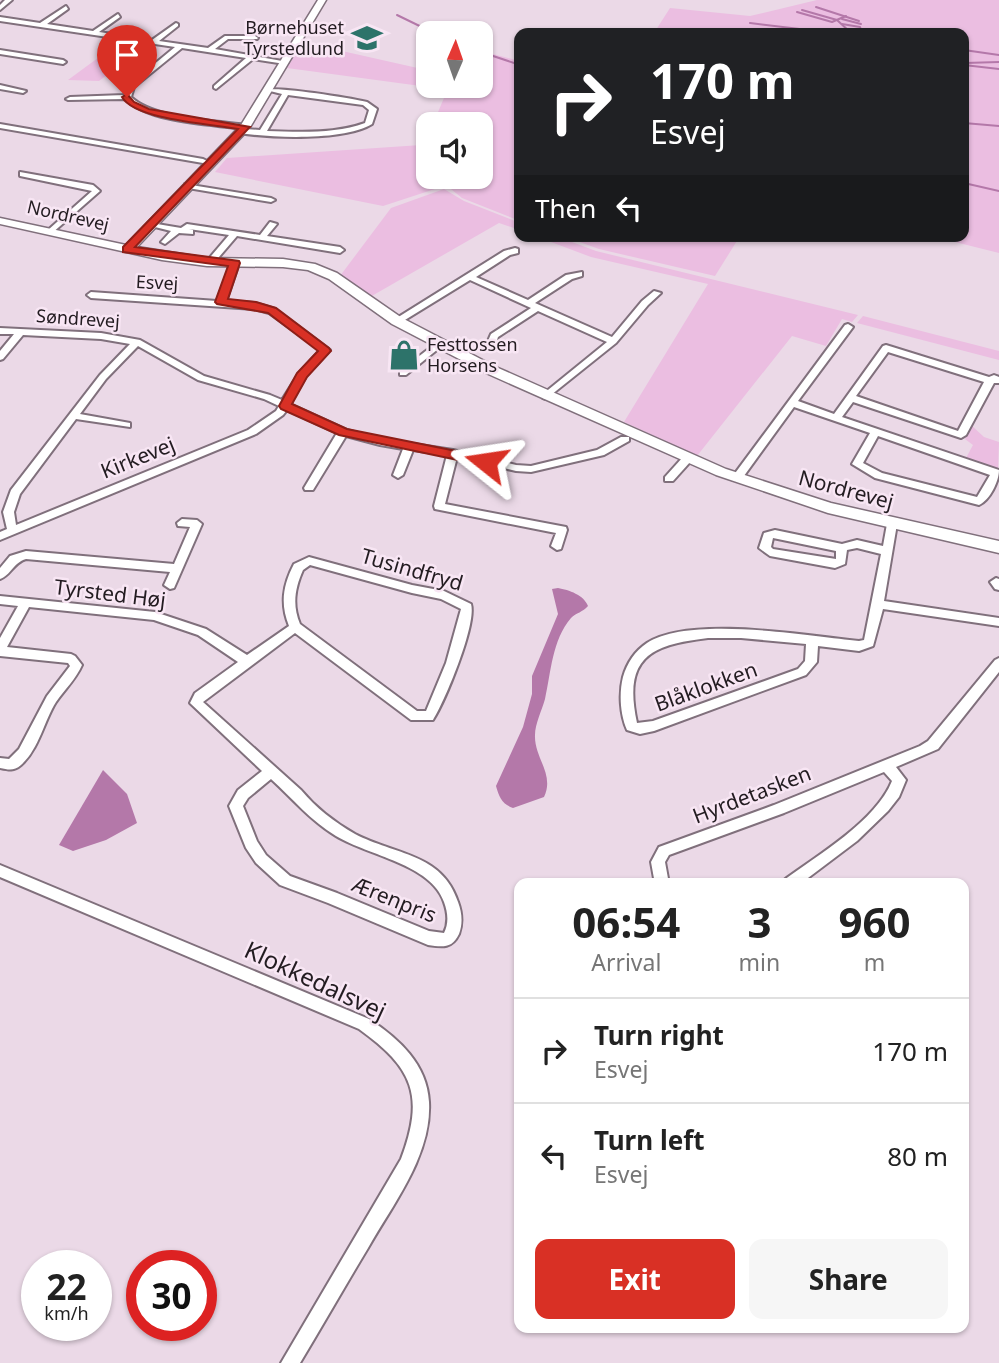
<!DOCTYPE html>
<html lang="en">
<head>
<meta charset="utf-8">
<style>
  body { margin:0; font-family:"Noto Sans",sans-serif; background:#f6f6f6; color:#222; height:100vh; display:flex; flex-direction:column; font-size:26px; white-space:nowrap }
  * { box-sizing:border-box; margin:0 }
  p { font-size:23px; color:#767676 }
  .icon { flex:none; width:38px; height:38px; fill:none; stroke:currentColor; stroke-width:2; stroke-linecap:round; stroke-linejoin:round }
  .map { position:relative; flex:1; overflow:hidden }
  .side { position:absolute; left:514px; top:878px; width:455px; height:455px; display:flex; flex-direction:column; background:#fff; border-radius:14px; box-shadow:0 2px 5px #0004 }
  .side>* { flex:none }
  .banner { position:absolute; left:514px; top:28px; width:455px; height:214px; border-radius:14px; box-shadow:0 2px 5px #0004; background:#202124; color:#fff; overflow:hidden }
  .needle { width:46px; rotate:2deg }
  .tools { position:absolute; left:416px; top:21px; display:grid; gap:14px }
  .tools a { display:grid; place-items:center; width:77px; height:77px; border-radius:14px; background:#fff; box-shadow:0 2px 5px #0004; font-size:35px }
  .speed { position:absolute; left:21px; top:1250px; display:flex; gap:14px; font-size:35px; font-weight:700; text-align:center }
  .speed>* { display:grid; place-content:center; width:91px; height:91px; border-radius:50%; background:#fff; box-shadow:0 2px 5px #0004; line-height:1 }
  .speed small { font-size:18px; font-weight:400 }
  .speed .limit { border:10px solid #d22; background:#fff; color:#111 }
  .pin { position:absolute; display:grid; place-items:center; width:60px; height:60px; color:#fff; margin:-72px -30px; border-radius:50% 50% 50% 0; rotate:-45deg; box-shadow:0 0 7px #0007 }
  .pin .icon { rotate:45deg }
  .me { position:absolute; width:77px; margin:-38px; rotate:285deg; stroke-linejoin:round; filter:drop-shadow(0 0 5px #0008) }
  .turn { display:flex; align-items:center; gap:24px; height:147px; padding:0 21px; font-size:32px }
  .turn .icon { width:91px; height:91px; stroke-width:2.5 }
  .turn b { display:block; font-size:49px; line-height:60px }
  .then { display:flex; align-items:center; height:66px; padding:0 21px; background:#0003; gap:14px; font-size:26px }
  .eta { display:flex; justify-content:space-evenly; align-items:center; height:119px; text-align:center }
  .eta b { font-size:42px; font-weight:700; line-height:49px }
  .primary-button { display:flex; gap:14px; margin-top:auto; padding:14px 21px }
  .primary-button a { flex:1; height:80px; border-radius:14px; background:#d93025; color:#fff; font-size:28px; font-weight:700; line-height:80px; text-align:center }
  .primary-button a+a { background:#f6f6f6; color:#222 }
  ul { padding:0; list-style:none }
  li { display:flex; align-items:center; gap:21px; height:105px; padding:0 21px; border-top:2px solid #e0e0e0 }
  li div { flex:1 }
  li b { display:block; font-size:26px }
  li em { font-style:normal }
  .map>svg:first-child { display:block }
</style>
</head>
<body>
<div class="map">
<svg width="999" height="1363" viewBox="0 0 999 1363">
  <rect width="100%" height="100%" fill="#ebd9e7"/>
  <!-- green -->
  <g fill="#ebbee1">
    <polygon points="817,0 999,0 999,253 931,236 964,236 964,33 654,33 670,8 750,16"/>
    <polygon points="302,42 422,69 429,64 429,86 444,86 443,89 287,68"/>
    <polygon points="481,51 520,61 520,221 462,198 436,177 481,177 481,124 433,124 449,86 481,86"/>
    <polygon points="106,52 132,56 99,81 68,80"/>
    <polygon points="421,145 429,177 441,187 383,206 215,172 227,158"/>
    <polygon points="444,189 464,201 520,223 520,230 499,223 370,297 340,276 391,208"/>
    <polygon points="535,236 556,236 596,251 858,315 852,322 842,319 826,346 792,336 697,456 624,422 708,284 591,257"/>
    <polygon points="563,236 740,236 715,276 599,249"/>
    <polygon points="863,316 999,351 999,360 857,323"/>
    <polygon points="971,425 984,437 999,442 998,470 966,458 973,445 965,439"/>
  </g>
  <!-- water -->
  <g fill="#b478a9">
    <path d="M558,588C569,590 584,595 588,606C583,612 576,613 571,618C552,640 551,673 545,699C542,710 535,724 535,735C534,758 555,774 544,797L513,808C502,804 499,797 496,786L523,727L532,694V676L558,614L552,589Z"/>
    <polygon points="103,770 127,794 137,823 106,840 73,851 59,845"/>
  </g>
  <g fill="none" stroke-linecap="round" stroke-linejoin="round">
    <!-- stream -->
    <g stroke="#b478a9" stroke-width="2">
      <polyline points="816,7 859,21"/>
      <polyline points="802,10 837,20 850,32"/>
      <polyline points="797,12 832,22 846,16"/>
      <polyline points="397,15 434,33"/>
      <polyline points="842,19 861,24"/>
      <polyline points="750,23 833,33"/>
      <polyline points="842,24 860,27 862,32"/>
      <polyline points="964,50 999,55"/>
      <polyline points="481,52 520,65"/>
      <polyline points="965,63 999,62"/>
      <polyline points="964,65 999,69"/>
      <polyline points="964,123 999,126"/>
      <polyline points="964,183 999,191"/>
    </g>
    <!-- street casing -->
    <g stroke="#80707c" stroke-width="4">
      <g id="street">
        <polygon points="5,0 12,0 0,10 0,5"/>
        <path d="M66,6L68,9L47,24L93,31L118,14L120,17L99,32L152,40L176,23L178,24V26L159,41L208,48L225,36H255L258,38L257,39H228L215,49L288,62L285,64L253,59L216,89L214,88V86L246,58L182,48L134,87L131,97C154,119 213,120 245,125L249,127L245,129L260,130L282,94L266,90C277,86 350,98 367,102L377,109L372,124C345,141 271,138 239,133V129H243C210,124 150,123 125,99L68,100L66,99L70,97L124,95L129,85L175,47L0,21V17L40,23ZM288,95L363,105L369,110L365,123C335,134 299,132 267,131Z"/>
        <polygon points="0,50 63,60 66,62 63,64 0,54"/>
        <polygon points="0,85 26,91 23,93 0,89"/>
        <polygon points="0,124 203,159 207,161 203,163 0,128"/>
        <polygon points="20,172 93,185 100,191 51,234 47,232 48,230 92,191 20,176"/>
        <polygon points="185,184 271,198 275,200 271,202 188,188 185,188"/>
        <polygon points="270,222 277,224 267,236 340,247 344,250 340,253 237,236 213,264 210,265 206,262 229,235 189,229 193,230 193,234 179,233 165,244 161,242 171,231 147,225 151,223 181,228 187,224 260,235"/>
        <polygon points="515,248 518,249 518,253 510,255 476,277 528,300 566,275 582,272 582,276 572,279 535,303 612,337 642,301 654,291 661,293 648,305 616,343 546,399 543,398 543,394 607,342 538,311 498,337 496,343 490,343 488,341 491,334 531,308 470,280 400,323 394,323 392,321 504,251"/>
        <path d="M235,260L239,263L226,301L255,303L275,309L330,350L306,376L290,404L347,430L380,439L453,450L516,465L531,466L597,450L621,437H629V441L604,455L531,472L516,471L457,457L445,504L566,527L567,530L561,549L557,550L551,546L556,533L435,509L434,506L447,455L413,450L403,475L398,478L393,475L403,449L380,445L346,436L313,490H305L304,488L337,433L287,410L283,415L256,434L0,540V532L7,529L3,512L11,490L100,375L130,344L101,339L23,335L3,359L0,360V351L14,334H0V328L101,333L140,340L204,376L270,395L282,400L299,373L320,350L269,313L254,309L91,298L87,295L91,292L217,301L231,263ZM138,346L198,380L264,399L279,406L276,411L248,430L16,525L14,512L20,494L76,419L130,427V423L80,414L106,379Z"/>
        <path d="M848,324L853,327L798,401L834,414L883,346L886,345L989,377L994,375L999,377V383H994L966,435L961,438L853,402L842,417L999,470C999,481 990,500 979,505L875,478L852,464L870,433L794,407L741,480H733V476L845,325ZM888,352L984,382L958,431L856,396ZM878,436L990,475L977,497L882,473L863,463Z"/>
        <polygon points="440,340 443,341 443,345 406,375 400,375 400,371"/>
        <polygon points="687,456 692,459 691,461 673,481 665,481 665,477 683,457"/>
        <path d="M182,519L197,520L202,524L174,588L170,589L164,585L170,572L26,559C13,563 11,575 0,579V568L10,556L26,551L174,564L190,527L178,526L177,523Z"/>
        <path d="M892,520L897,524L884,601L999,618V626L883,609L873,646L859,651L818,646L817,662L806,675L654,731L640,734L627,730C620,714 619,693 623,677C627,663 635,651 647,643C690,615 808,636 859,641L864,640L881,554L857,548L847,550L845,564L835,568L770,556L759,548L764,533L775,530L842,544L857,540L883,546L887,524ZM773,538L836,551V559L773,549L771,547ZM708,638H741L806,644L805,661L798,669L653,721L637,723C623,658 649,645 708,638Z"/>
        <path d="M309,557L412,585L444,591L471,604C477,624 445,701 433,720H411L295,633L203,702L301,790C316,808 334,822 355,834C395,855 442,853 458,902C462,913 463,923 459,934C452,949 442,947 428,945L328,903L280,885L256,863L246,848L229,806L238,790L262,771L190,703L195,693L238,662L198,635L154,620L29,607L7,647L71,654L75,656L82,665C76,679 65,689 56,702C44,721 39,749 21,765C14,771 9,770 0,768V758L9,759L19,749L47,696L70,666L68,663L0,656V638L18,606L0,604V596L155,612L206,629L247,655L289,626C280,604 283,585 294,564ZM310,565L412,593L441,599L461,609L446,663L426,711H417L300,624C292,605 295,588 303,570ZM271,779C293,799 311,821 336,836C369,856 431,864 444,902C448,913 449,923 444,933L429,931L337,893L290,876L266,855L257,841L243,806L248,798Z"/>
        <polygon points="996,578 999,579 999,590 995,589 990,582"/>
        <path d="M999,658V672L938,749L896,767L906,780L899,797L888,811L857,841L800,884H782L784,880C818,855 876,821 892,781L884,772L784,813L669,855L665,862L669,884H655L651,862L659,847L774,805L920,746L928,741L995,660Z"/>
        <path d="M0,865L369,1019C399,1039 427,1064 429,1102C432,1155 393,1204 368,1248C345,1286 323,1325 300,1363H281L401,1159C425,1095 413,1068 359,1029L0,877Z"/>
      </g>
    </g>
    <!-- secondary casing -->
    <g stroke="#80707c" stroke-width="3">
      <polygon id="secondary" points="318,0 326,0 249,129 137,247 207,258 283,259 315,264 337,273 402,318 496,367 726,469 831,503 999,541 999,553 828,513 716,475 486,373 392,324 329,279 308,270 283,267 207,266 162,260 0,224 0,218 126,245 241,125"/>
    </g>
    <!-- street -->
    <use href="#street" fill="#fff" fill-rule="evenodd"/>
    <!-- secondary -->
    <use href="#secondary" fill="#fff" fill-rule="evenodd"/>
  </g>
  <!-- route -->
  <path fill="#d93025" stroke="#8d1f18" stroke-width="2" d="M127,94L134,102L149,109L250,127L135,247L239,261L240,263L228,299L256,302L276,308L329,348L331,351L307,377L292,404L347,429L486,457L493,462L491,465L486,466L339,435L281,409L279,406L297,373L318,351L268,313L217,304L215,302L228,266L123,252V247L238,129C211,124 135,120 122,97Z"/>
  <!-- icons -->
  <defs>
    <g id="school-bare" transform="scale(2.415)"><path d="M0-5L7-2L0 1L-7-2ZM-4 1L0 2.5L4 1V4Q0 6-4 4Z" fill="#2d736a" stroke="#f8e6f4" stroke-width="2.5" paint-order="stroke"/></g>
    <g id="shop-bare" transform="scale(2.415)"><path d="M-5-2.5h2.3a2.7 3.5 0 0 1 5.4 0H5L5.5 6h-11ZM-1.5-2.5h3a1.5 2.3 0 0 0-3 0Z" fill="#2d736a" stroke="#f8e6f4" stroke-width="2.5" paint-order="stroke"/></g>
  </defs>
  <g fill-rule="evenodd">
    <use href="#school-bare" x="367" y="38"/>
    <use href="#shop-bare" x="404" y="355"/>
  </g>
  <g text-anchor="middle" stroke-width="5" stroke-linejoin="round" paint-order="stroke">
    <!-- far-poi labels -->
    <g font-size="18" fill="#231c21" stroke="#f8e6f4" text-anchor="end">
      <text x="344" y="34">Børnehuset<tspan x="344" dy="21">Tyrstedlund</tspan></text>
      <text x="427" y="351" text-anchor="start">Festtossen<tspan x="427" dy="21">Horsens</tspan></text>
    </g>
    <!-- far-street labels -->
    <g font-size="18" fill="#231c21" stroke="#f8e6f4">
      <text transform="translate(68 216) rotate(13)" y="6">Nordrevej</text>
      <text transform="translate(157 283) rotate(3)" y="6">Esvej</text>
      <text transform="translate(78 319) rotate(4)" y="6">Søndrevej</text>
    </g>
    <!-- street labels -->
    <g font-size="21" fill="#231c21" stroke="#f8e6f4">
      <text transform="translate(138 458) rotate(-22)" y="7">Kirkevej</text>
      <text transform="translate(846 490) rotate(15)" y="7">Nordrevej</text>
      <text transform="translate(412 570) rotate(16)" y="7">Tusindfryd</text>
      <text transform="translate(110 594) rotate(7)" y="7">Tyrsted Høj</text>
      <text transform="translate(706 687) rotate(-20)" y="7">Blåklokken</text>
      <text transform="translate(752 795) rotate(-21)" y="7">Hyrdetasken</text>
      <text transform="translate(394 900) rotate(22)" y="7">Ærenpris</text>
    </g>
    <!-- near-street labels -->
    <g font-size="24" fill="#231c21" stroke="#f8e6f4">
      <text transform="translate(315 981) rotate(25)" y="8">Klokkedalsvej</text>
    </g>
  </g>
</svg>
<div class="tools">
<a><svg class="needle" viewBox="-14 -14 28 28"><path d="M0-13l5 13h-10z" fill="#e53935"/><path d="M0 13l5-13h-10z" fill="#767676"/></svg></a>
<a><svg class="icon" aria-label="sound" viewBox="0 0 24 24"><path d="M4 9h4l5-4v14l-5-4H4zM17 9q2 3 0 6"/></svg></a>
</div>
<div class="speed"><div>22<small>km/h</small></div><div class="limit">30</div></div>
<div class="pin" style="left:127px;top:97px;background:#d93025"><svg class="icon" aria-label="arrive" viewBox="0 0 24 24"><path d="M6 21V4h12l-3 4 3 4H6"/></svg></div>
<svg class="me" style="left:486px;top:462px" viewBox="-20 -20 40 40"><path d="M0-17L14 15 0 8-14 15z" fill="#d93025" stroke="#fff" stroke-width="4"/></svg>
<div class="banner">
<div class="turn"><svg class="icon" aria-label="right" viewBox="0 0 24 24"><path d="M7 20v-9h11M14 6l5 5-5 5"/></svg><div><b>170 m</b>Esvej</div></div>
<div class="then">Then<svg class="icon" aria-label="left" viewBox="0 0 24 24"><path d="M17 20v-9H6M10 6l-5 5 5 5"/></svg></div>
</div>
<section class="side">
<div class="eta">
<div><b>06:54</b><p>Arrival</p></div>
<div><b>3</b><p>min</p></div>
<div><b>960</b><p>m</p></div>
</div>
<ul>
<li><svg class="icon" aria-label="right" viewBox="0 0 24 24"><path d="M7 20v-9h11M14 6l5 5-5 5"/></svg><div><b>Turn right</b><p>Esvej</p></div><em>170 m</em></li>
<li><svg class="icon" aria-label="left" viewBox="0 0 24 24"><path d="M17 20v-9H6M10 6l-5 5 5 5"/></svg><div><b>Turn left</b><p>Esvej</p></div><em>80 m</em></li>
</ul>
<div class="primary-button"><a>Exit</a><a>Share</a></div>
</section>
</div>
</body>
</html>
